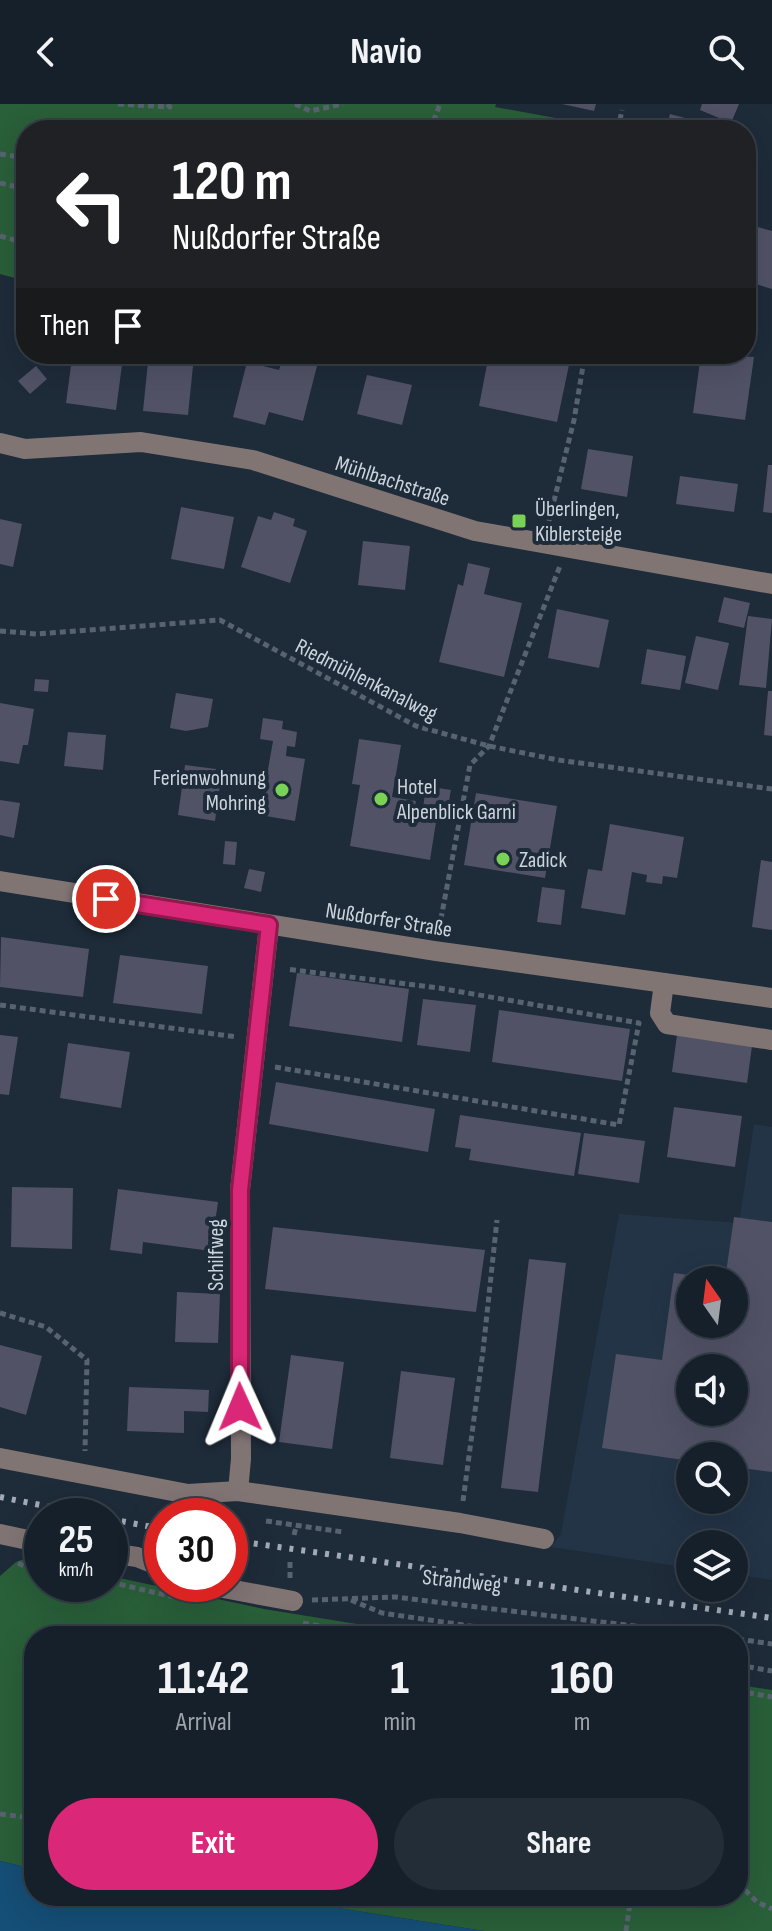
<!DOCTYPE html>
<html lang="en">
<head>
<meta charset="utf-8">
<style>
  body { margin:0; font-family:"Sofia Sans Condensed",sans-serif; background:#232d37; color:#f1f3f6; height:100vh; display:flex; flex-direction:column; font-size:30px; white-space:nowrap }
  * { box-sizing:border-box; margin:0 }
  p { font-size:26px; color:#9ea3a9 }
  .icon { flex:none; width:44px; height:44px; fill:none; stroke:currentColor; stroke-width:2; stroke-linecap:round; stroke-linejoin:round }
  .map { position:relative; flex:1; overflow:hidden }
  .side { position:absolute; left:24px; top:1522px; width:724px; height:280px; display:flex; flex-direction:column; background:#16202b; border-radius:32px; box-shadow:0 8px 32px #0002,0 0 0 2px #353e47 }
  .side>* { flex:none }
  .banner { position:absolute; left:16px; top:16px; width:740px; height:244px; border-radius:32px; box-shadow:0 8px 32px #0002,0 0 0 2px #353e47; background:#202124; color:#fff; overflow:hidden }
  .needle { width:52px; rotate:346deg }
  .fabs { position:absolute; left:676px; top:1162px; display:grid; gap:16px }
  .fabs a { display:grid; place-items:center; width:72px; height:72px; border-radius:50%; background:#16202b; box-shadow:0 8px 32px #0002,0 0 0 2px #353e47; font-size:40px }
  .speed { position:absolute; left:24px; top:1394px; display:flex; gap:16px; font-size:40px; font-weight:700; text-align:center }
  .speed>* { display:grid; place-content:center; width:104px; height:104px; border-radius:50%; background:#16202b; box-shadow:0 8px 32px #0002,0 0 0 2px #353e47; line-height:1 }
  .speed small { font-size:20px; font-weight:400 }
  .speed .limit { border:12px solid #d22; background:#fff; color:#111 }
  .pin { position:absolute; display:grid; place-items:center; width:68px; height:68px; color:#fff; margin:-34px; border:4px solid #fff; border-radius:50%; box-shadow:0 2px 8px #0007 }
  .me { position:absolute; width:88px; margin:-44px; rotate:359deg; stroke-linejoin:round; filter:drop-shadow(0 0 6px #0008) }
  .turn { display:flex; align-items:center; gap:28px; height:168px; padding:0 24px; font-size:36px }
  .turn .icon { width:104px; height:104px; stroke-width:2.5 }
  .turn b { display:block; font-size:56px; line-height:68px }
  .then { display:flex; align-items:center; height:76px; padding:0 24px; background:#0003; gap:16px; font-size:30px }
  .eta { display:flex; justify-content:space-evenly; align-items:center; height:136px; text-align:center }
  .eta b { font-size:48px; font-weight:700; line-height:56px }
  .primary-button { display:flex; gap:16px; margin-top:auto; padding:16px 24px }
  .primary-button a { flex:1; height:92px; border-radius:48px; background:#db2777; color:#fff; font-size:32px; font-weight:700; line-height:92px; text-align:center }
  .primary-button a+a { background:#232d37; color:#f1f3f6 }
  header { display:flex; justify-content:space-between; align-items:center; height:104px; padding:0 24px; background:#16202b; font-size:36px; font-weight:700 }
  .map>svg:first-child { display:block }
</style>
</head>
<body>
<header><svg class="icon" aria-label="back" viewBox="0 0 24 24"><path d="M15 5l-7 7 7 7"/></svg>Navio<svg class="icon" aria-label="search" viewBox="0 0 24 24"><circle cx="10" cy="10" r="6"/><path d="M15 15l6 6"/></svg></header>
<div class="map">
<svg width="772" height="1827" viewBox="0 0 772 1827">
  <rect width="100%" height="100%" fill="#1e2b39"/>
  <!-- built -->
  <path fill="#233447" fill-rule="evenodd" d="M754,1020L772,1023V1476L734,1470V1440H690V1464L551,1443L561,1430L619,1110L739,1119ZM690,1176H734V1220H690ZM690,1264H734V1308H690ZM690,1352H734V1396H690Z"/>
  <!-- green -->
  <g fill="#295f39">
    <polygon points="0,0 496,0 495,3 594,21 593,26 26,26 26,177 0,170"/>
    <polygon points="27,1454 42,1458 42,1480 110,1480 110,1472 264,1505 431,1532 34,1532 34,1765 0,1757 0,1472 16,1458"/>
    <polygon points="738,1581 772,1586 772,1827 484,1827 338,1804 145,1792 738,1792"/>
  </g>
  <!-- water -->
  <polygon fill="#154e76" points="0,1757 34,1765 34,1792 145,1792 338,1804 484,1827 0,1827"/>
  <!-- building -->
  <g fill="#515266" fill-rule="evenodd">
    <polygon points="562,0 596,0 594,7"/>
    <polygon points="702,0 739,0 731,19 700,6"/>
    <polygon points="670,10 719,23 718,26 666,26"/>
    <polygon points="754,122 772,127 772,185 746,177 746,150"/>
    <polygon points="489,250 516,250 569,261 557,318 479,302"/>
    <polygon points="645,250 667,250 667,255"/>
    <polygon points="701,250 754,253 745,316 693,309"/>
    <polygon points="283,253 317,262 303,317 269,308 265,321 233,313 247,258 279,266"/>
    <polygon points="72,254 122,261 116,306 66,299"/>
    <polygon points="148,258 193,262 188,311 143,307"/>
    <polygon points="36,262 47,275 30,290 18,277"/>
    <polygon points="367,271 412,281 402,321 357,310"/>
    <polygon points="588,345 633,352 627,393 581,385"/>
    <polygon points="768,361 772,361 772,409 763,408"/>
    <polygon points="680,372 738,380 734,408 676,400"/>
    <polygon points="181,403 234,413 224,465 171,455"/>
    <polygon points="274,408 295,415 293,422 307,427 290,479 241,463 258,412 271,416"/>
    <polygon points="0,415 22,420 13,463 0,460"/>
    <polygon points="363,437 410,442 405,486 358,481"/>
    <polygon points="468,459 490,464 484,490 522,499 504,573 439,558 458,480 463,482"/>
    <polygon points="724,493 750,499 744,524 718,518"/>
    <polygon points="557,505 609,516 599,564 548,554"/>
    <polygon points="748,512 772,515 766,584 739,581"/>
    <polygon points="696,532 729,539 718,586 685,579"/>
    <polygon points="647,545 686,552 680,586 641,580"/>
    <polygon points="35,575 49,576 48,588 34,587"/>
    <polygon points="768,587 772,587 772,632 764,631"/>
    <polygon points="176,589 213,595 208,623 186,627 170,624"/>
    <polygon points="0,599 34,605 28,641 23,641 19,660 0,657"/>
    <polygon points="263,614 283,617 282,625 297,628 295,643 287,642 286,652 305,655 295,717 260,711 273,637 260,635"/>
    <polygon points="68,628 106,631 103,666 64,662"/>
    <polygon points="359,635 401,641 392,693 416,697 414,708 437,712 430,756 350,742 360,681 352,680"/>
    <polygon points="185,661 216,665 214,681 220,681 215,717 178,711"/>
    <polygon points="227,666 244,669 241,684 225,681"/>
    <polygon points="426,682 451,686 447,708 423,704"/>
    <polygon points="476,689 557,702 545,774 464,761"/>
    <polygon points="0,696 20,699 14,734 0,731"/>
    <polygon points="610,720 684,733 677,774 663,772 662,780 646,778 647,771 632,768 625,811 581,804 588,765 602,767"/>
    <polygon points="225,737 237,738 235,761 223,760"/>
    <polygon points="761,756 772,758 772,826 752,823"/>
    <polygon points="249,765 265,768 261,788 244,784"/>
    <polygon points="542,783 565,786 561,821 537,818"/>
    <polygon points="1,833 89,845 83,893 0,883"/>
    <polygon points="120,851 208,862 202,910 113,899"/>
    <polygon points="297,869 409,885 402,938 289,922"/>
    <polygon points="423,895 476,901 470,948 417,941"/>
    <polygon points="499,906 630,925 622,977 492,958"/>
    <polygon points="0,931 18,933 9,991 0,990"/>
    <polygon points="677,931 752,942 747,979 672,968"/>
    <polygon points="68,939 130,948 121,1004 60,994"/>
    <polygon points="276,978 435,1005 428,1048 269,1020"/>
    <polygon points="674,1003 742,1012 735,1063 667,1053"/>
    <polygon points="460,1011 581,1029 574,1072 469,1056 471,1045 455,1043"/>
    <polygon points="584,1029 645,1037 639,1079 578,1070"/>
    <polygon points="12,1083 73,1084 72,1145 11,1143"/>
    <polygon points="118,1085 218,1098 211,1147 143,1138 142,1150 110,1146"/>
    <path d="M734,1113L772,1118V1368L734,1363V1352H690V1357L602,1344L616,1250L662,1256L674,1169L712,1174L690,1176V1220H734V1176H725ZM690,1264H734V1308H690Z"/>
    <polygon points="273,1123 485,1146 476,1208 265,1185"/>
    <polygon points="529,1155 566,1159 538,1388 501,1384"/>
    <polygon points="177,1188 220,1190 218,1239 175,1238"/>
    <polygon points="0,1241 42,1252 26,1311 0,1303"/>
    <polygon points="291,1251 344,1258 332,1345 279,1338"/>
    <polygon points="401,1267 455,1274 443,1361 390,1354"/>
    <polygon points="129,1283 209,1286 208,1308 184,1307 184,1329 127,1327"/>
  </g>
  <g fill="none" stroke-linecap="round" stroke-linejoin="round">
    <!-- path -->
    <g stroke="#586370" stroke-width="5" stroke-dasharray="6 4" stroke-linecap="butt">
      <polyline points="118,0 170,3 167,0"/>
      <polyline points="295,0 310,7 343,0"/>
      <polyline points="430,26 440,0"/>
      <polyline points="618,26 622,6"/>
      <polyline points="0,50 26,54"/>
      <polyline points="0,79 26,85"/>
      <polyline points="0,132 26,139"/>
      <polyline points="549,417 574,316 585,250"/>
      <polyline points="0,527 37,530 220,516 416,622 489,642 558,656 772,685"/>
      <polyline points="439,825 470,661 489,642 560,462"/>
      <polyline points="0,901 237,933"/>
      <polyline points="275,963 619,1021 639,919 439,884 286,865"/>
      <polyline points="0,1209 46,1223 87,1256 85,1347"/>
      <polyline points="463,1397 483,1247 497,1116"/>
      <polyline points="266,1417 343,1428"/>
      <polyline points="294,1431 296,1423"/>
      <polyline points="290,1458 290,1474"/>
      <polyline points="18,1459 42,1472"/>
      <polyline points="110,1478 187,1496"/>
      <polyline points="312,1496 395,1493 717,1532"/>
      <polyline points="351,1496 382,1509 538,1532"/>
      <polyline points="303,1519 379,1532"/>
      <polyline points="738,1535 772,1540"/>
      <polyline points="738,1561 772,1567"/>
      <polyline points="738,1587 772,1593"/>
      <polyline points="0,1710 34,1714"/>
      <polyline points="738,1779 757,1798 772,1805"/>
      <polyline points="626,1827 631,1792"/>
    </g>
    <!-- minor -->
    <g stroke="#817574" stroke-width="20">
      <polyline points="0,339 25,345 141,338 253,356 475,427 772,480"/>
      <polyline points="0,777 435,847 772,894"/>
      <polyline points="664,879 660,909 667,920 772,936"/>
      <polyline points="0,1354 188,1390 238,1387 259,1390 460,1419 544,1435"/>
      <polyline points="238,1387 241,1355 240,1086 269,821"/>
      <polyline points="0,1430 42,1439"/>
      <polyline points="110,1449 137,1453 162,1463"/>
      <polyline points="202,1480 293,1497"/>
    </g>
    <!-- rail -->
    <g stroke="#a1abb6" stroke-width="6" stroke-dasharray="4 8" stroke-linecap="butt">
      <polyline points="0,1393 96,1412"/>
      <polyline points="110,1415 162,1425"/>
      <polyline points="230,1436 772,1514"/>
    </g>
  </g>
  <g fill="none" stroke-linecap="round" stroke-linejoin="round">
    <!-- route casing -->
    <g stroke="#8e194d" stroke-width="20">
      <polyline id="route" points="106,795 269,821 240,1086 240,1303"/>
    </g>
    <!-- route -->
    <use href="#route" stroke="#db2777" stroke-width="14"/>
  </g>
  <!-- markers -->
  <g fill="#79d157" stroke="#1e2b39" stroke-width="3">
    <rect x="511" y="409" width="16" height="16" rx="4"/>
    <circle cx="282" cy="686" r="8"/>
    <circle cx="381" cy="695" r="8"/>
    <circle cx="503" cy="755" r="8"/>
  </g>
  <g text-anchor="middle" stroke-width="8" stroke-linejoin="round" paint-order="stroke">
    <!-- street labels -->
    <g font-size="22" fill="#cbd3dd" stroke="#1e2b39">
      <text transform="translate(393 376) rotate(18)" y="8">Mühlbachstraße</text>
      <text transform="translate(367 575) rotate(27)" y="8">Riedmühlenkanalweg</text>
      <text transform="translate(389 815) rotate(9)" y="8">Nußdorfer Straße</text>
      <text transform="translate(215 1151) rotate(-90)" y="8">Schilfweg</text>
      <text transform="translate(462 1476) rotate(6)" y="8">Strandweg</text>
    </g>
    <!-- poi labels -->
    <g font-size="22" fill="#cbd3dd" stroke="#1e2b39" text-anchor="start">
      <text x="535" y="412">Überlingen,<tspan x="535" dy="25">Kiblersteige</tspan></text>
      <text x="266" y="681" text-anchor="end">Ferienwohnung<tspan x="266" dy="25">Mohring</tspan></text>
      <text x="397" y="690">Hotel<tspan x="397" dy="25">Alpenblick Garni</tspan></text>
      <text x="519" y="763">Zadick</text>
    </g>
  </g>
</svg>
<div class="fabs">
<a><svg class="needle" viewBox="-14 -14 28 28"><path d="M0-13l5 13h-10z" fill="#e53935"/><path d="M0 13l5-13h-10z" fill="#9ea3a9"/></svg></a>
<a><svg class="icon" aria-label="sound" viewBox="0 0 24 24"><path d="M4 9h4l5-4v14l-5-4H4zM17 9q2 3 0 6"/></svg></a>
<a><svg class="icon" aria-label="search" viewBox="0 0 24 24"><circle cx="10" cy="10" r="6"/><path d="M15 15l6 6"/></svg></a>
<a><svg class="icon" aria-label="layers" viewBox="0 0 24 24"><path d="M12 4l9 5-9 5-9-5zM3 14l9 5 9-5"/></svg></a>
</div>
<div class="speed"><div>25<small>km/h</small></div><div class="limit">30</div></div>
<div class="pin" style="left:106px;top:795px;background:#d93025"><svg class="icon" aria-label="arrive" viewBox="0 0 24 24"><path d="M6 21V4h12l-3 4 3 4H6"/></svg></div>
<svg class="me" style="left:240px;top:1303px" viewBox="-20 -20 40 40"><path d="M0-17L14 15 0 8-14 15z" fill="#db2777" stroke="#fff" stroke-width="4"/></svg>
<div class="banner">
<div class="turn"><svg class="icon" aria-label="left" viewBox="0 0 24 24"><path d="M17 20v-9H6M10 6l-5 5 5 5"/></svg><div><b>120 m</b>Nußdorfer Straße</div></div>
<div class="then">Then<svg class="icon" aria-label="arrive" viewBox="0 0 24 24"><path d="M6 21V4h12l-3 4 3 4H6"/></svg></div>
</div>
<section class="side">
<div class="eta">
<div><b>11:42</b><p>Arrival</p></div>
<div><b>1</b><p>min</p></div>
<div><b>160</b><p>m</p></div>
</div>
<div class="primary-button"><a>Exit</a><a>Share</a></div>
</section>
</div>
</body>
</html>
